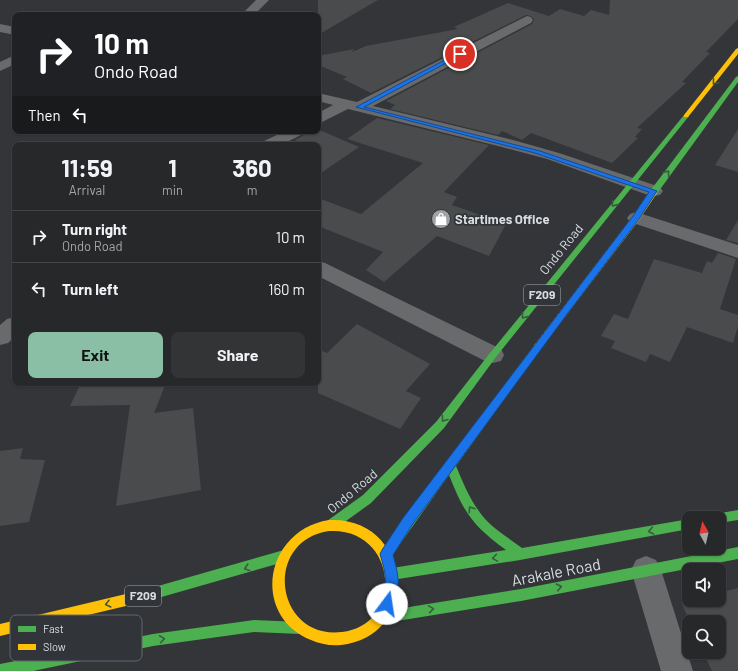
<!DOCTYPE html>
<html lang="en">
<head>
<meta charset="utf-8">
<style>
  body { margin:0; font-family:Barlow,sans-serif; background:#323436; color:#f1f3f6; height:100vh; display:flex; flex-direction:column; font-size:15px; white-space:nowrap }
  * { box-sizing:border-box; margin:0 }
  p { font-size:13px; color:#a4a6a8 }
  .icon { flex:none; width:22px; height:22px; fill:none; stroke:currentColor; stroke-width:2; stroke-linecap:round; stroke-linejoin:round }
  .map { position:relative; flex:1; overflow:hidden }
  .drawer { position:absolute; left:12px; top:142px; width:309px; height:244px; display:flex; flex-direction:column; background:#26282a; border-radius:8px; box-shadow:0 1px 3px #0004,0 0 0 1px #424447 }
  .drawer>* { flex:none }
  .banner { position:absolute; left:12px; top:12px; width:309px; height:122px; border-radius:8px; box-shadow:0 1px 3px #0004,0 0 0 1px #424447; background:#202124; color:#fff; overflow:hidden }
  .needle { width:26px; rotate:352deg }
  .buttons { position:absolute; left:682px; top:511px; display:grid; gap:8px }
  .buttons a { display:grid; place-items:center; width:44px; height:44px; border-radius:8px; background:#26282a; box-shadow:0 1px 3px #0004,0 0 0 1px #424447; font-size:20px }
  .pin { position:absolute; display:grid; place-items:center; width:34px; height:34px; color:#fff; margin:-17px; border:2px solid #fff; border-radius:50%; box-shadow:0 1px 4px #0007 }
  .me { position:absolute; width:44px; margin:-22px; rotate:14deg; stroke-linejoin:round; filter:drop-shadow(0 0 3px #0008) }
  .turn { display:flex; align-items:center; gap:14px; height:84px; padding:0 16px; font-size:18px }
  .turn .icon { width:52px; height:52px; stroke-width:2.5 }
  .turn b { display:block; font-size:28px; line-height:34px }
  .then { display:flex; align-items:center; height:38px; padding:0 16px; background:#0003; gap:8px; font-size:15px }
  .eta { display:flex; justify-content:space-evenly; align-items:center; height:68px; text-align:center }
  .eta b { font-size:24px; font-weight:700; line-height:28px }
  .button { display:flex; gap:8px; margin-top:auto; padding:8px 16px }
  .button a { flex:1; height:46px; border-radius:8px; background:#8abfa5; color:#111; font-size:16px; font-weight:700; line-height:46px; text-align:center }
  .button a+a { background:#323436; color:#f1f3f6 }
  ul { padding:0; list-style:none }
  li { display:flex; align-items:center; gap:12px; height:52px; padding:0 16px; border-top:1px solid #424447 }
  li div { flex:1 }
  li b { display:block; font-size:15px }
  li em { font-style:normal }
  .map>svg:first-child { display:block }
</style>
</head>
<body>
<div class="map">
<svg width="738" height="671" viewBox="0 0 738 671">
  <rect width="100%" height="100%" fill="#333538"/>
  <!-- building -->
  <g fill="#494b4d">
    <polygon points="318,0 378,0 318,35"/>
    <polygon points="610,0 738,0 738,19 706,52 710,53 682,82 686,83 637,128 642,129 635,137 638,138 612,163 531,133 522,140 502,131 498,135 390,109 395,105 386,101 532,24 534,19 531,16 526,15 371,93 343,79 347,77 318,65 318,56 354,49 352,52 366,46 458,29 454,27 508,3 549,16 560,9 584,16 591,10 609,15"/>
    <polygon points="377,118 489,145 444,192 457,197 452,205 506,224 489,256 437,236 384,282 366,270 383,252 318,226 318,198 361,214 423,163 347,139"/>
    <polygon points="738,129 738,172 715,165"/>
    <polygon points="306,131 322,131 359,147 318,175 318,145 307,145 295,140 304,135"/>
    <polygon points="738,220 738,243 726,240"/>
    <polygon points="718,253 736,259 720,309 738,315 738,326 733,343 687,327 670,362 650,354 646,362 611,348 615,341 601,336 614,314 628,319 654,259 702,273 707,261 712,263"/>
    <polygon points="357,324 430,364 406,391 421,398 400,429 318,393 318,349 327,353"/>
    <polygon points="81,383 166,383 154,413 193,408 201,490 116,506 130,405 70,406"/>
    <polygon points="23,448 20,459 45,460 29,522 0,526 0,451"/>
    <polygon points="738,588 738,671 712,671 703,652 719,652 719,622 690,622 681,602 689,600 719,600 719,593"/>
  </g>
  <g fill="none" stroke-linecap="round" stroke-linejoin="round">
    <!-- street -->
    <g fill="#696a6c" fill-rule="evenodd">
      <polygon points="256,0 269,0 254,15 241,15"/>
      <polygon points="527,16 531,17 533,20 531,23 373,106 513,140 559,153 660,187 663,191 660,195 654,196 648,195 547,159 502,147 348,109 318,124 318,113 333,105 318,101 318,93 357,102"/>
      <polygon points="0,24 15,27 15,35 0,32"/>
      <polygon points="15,55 15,64 0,71 0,62"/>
      <polygon points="285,131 305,131 303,134 281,145 260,145 262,142"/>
      <polygon points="636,212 738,245 738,258 630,222 627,218 630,214"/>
      <polygon points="318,261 325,263 501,349 504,355 501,361 493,363 485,361 318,276"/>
      <polygon points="15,317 15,337 8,343 0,345 0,325 7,319"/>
      <polygon points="646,556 656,560 661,570 693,671 661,671 631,570 636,560"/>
    </g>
    <!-- fast -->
    <g fill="#4caf50" fill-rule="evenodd">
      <polygon points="738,76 738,82 656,195 650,195 650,191 736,77"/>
      <polygon points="684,115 689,116 496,357 444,428 371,503 335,529 331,530 327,529 325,525 327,521 363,495 436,422 490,353"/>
      <path d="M539,342L542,343L544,345L542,347L456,466C464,485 472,505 487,521C497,531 510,539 522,548L689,519V529L520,560L392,580L388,578L386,574L388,570L392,568L506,550C473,526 464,513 449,475L390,558L386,560L382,558L380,554L404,518L536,343Z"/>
      <polygon points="738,510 738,520 719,523 719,518 713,518 715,514"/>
      <polygon points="738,547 738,559 521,601 378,624 374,622 372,618 374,614 378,612 521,589"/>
      <polygon points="284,550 288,552 290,556 288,560 284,562 151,600 147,598 145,594 147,590 151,588"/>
      <polygon points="254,620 300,622 305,623 306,628 305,633 300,634 254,632 153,646 33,671 0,671 0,664 153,634"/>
    </g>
    <!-- slow -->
    <g fill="#ffc107" fill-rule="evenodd">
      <polygon points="738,48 738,54 688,117 684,117 684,115 736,49"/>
      <polygon points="650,191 653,191 657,193 639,220 542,347 536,347 534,345 536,343 633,216"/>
      <path d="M329,520C413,516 422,637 341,645C330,646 320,644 311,640C250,615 265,530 329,520ZM329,531C397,527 406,624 342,632C275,640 262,541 329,531Z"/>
      <polygon points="151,588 155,590 157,594 155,598 151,600 0,636 0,624"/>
    </g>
  </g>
  <!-- one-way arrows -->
  <defs><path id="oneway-chevron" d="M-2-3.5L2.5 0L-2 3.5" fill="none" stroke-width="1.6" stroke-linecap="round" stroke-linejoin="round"/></defs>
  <g stroke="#395a41">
    <use href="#oneway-chevron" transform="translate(715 82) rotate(128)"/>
    <use href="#oneway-chevron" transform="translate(667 173) rotate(-53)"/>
    <use href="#oneway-chevron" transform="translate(614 204) rotate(129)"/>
    <use href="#oneway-chevron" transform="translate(524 316) rotate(129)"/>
    <use href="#oneway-chevron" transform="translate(444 419) rotate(127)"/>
    <use href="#oneway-chevron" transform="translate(471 509) rotate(-124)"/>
    <use href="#oneway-chevron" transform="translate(651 531) rotate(169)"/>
    <use href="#oneway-chevron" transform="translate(495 558) rotate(171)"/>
    <use href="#oneway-chevron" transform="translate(247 568) rotate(162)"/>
    <use href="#oneway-chevron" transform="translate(559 587) rotate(-12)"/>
    <use href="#oneway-chevron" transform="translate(108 604) rotate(166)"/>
    <use href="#oneway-chevron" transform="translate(431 609) rotate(-9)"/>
    <use href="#oneway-chevron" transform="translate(162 639) rotate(-8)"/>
  </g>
  <!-- route -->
  <path fill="#1a73e8" stroke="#114b97" d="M458,53L463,54L364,107L540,151L657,191L639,219L567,314L412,525L393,555C399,576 401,588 392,609L387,611L383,609L381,604C388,584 386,574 380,554L382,550L403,518L633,216L649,192L535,153L356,107Z"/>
  <!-- icons -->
  <defs>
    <g id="shop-disc" transform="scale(1)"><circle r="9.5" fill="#a0a2a5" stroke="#31353a"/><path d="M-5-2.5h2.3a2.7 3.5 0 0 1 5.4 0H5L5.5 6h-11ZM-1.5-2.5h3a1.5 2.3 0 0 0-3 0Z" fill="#fff"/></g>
  </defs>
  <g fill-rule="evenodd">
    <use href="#shop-disc" x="441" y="219"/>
  </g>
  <g text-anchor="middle" stroke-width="3.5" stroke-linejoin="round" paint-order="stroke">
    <!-- shield labels -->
    <g fill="#31353a" stroke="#a7abae" stroke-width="1">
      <rect x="524" y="285" width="36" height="20" rx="3"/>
      <rect x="125" y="586" width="36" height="20" rx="3"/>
    </g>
    <g font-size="12" font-weight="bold" fill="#dadde0">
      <text x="542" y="299">F209</text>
      <text x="143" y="600">F209</text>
    </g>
    <!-- poi labels -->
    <g font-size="13" font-weight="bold" fill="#dadde0" stroke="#31353a" text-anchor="start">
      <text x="455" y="224">Startimes Office</text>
    </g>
    <!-- street labels -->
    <g font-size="13" fill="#dadde0" stroke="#31353a">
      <text transform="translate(561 249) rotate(-51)" y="5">Ondo Road</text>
      <text transform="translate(352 491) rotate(-40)" y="5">Ondo Road</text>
    </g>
    <!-- near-street labels -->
    <g font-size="16" fill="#dadde0" stroke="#31353a">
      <text transform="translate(556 572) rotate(-11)" y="6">Arakale Road</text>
    </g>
  </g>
  <!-- legend -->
  <rect x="10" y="615" width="132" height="46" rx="6" fill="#31353a" stroke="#64676c" stroke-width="1"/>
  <rect x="18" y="626" width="18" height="6" fill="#4caf50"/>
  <rect x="18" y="644" width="18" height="6" fill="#ffc107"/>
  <g font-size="11" fill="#dadde0">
    <text x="43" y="633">Fast</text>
    <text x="43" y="651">Slow</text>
  </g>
</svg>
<div class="buttons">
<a><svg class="needle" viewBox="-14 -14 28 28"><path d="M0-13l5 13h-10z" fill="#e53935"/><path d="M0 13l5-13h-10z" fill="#a4a6a8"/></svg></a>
<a><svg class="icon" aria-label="sound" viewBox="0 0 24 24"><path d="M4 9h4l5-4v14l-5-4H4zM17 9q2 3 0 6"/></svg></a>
<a><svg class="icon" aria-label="search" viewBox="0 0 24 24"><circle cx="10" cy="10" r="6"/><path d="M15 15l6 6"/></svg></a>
</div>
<div class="pin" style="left:460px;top:54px;background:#d93025"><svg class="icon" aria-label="arrive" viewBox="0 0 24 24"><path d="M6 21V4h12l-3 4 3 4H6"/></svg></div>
<svg class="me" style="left:387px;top:604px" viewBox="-20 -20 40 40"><circle r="19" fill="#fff"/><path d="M0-13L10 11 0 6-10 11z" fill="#1a73e8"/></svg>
<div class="banner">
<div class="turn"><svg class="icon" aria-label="right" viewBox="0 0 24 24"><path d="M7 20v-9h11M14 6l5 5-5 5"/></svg><div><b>10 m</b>Ondo Road</div></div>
<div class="then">Then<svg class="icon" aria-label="left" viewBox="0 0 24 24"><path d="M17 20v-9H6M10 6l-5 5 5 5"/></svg></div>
</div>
<section class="drawer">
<div class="eta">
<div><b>11:59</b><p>Arrival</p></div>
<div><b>1</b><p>min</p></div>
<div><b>360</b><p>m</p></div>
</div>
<ul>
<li><svg class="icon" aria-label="right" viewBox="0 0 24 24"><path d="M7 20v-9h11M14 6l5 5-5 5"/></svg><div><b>Turn right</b><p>Ondo Road</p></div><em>10 m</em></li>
<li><svg class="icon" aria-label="left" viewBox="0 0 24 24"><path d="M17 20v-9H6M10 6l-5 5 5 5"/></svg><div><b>Turn left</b></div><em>160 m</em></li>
</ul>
<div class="button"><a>Exit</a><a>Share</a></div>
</section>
</div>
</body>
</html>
